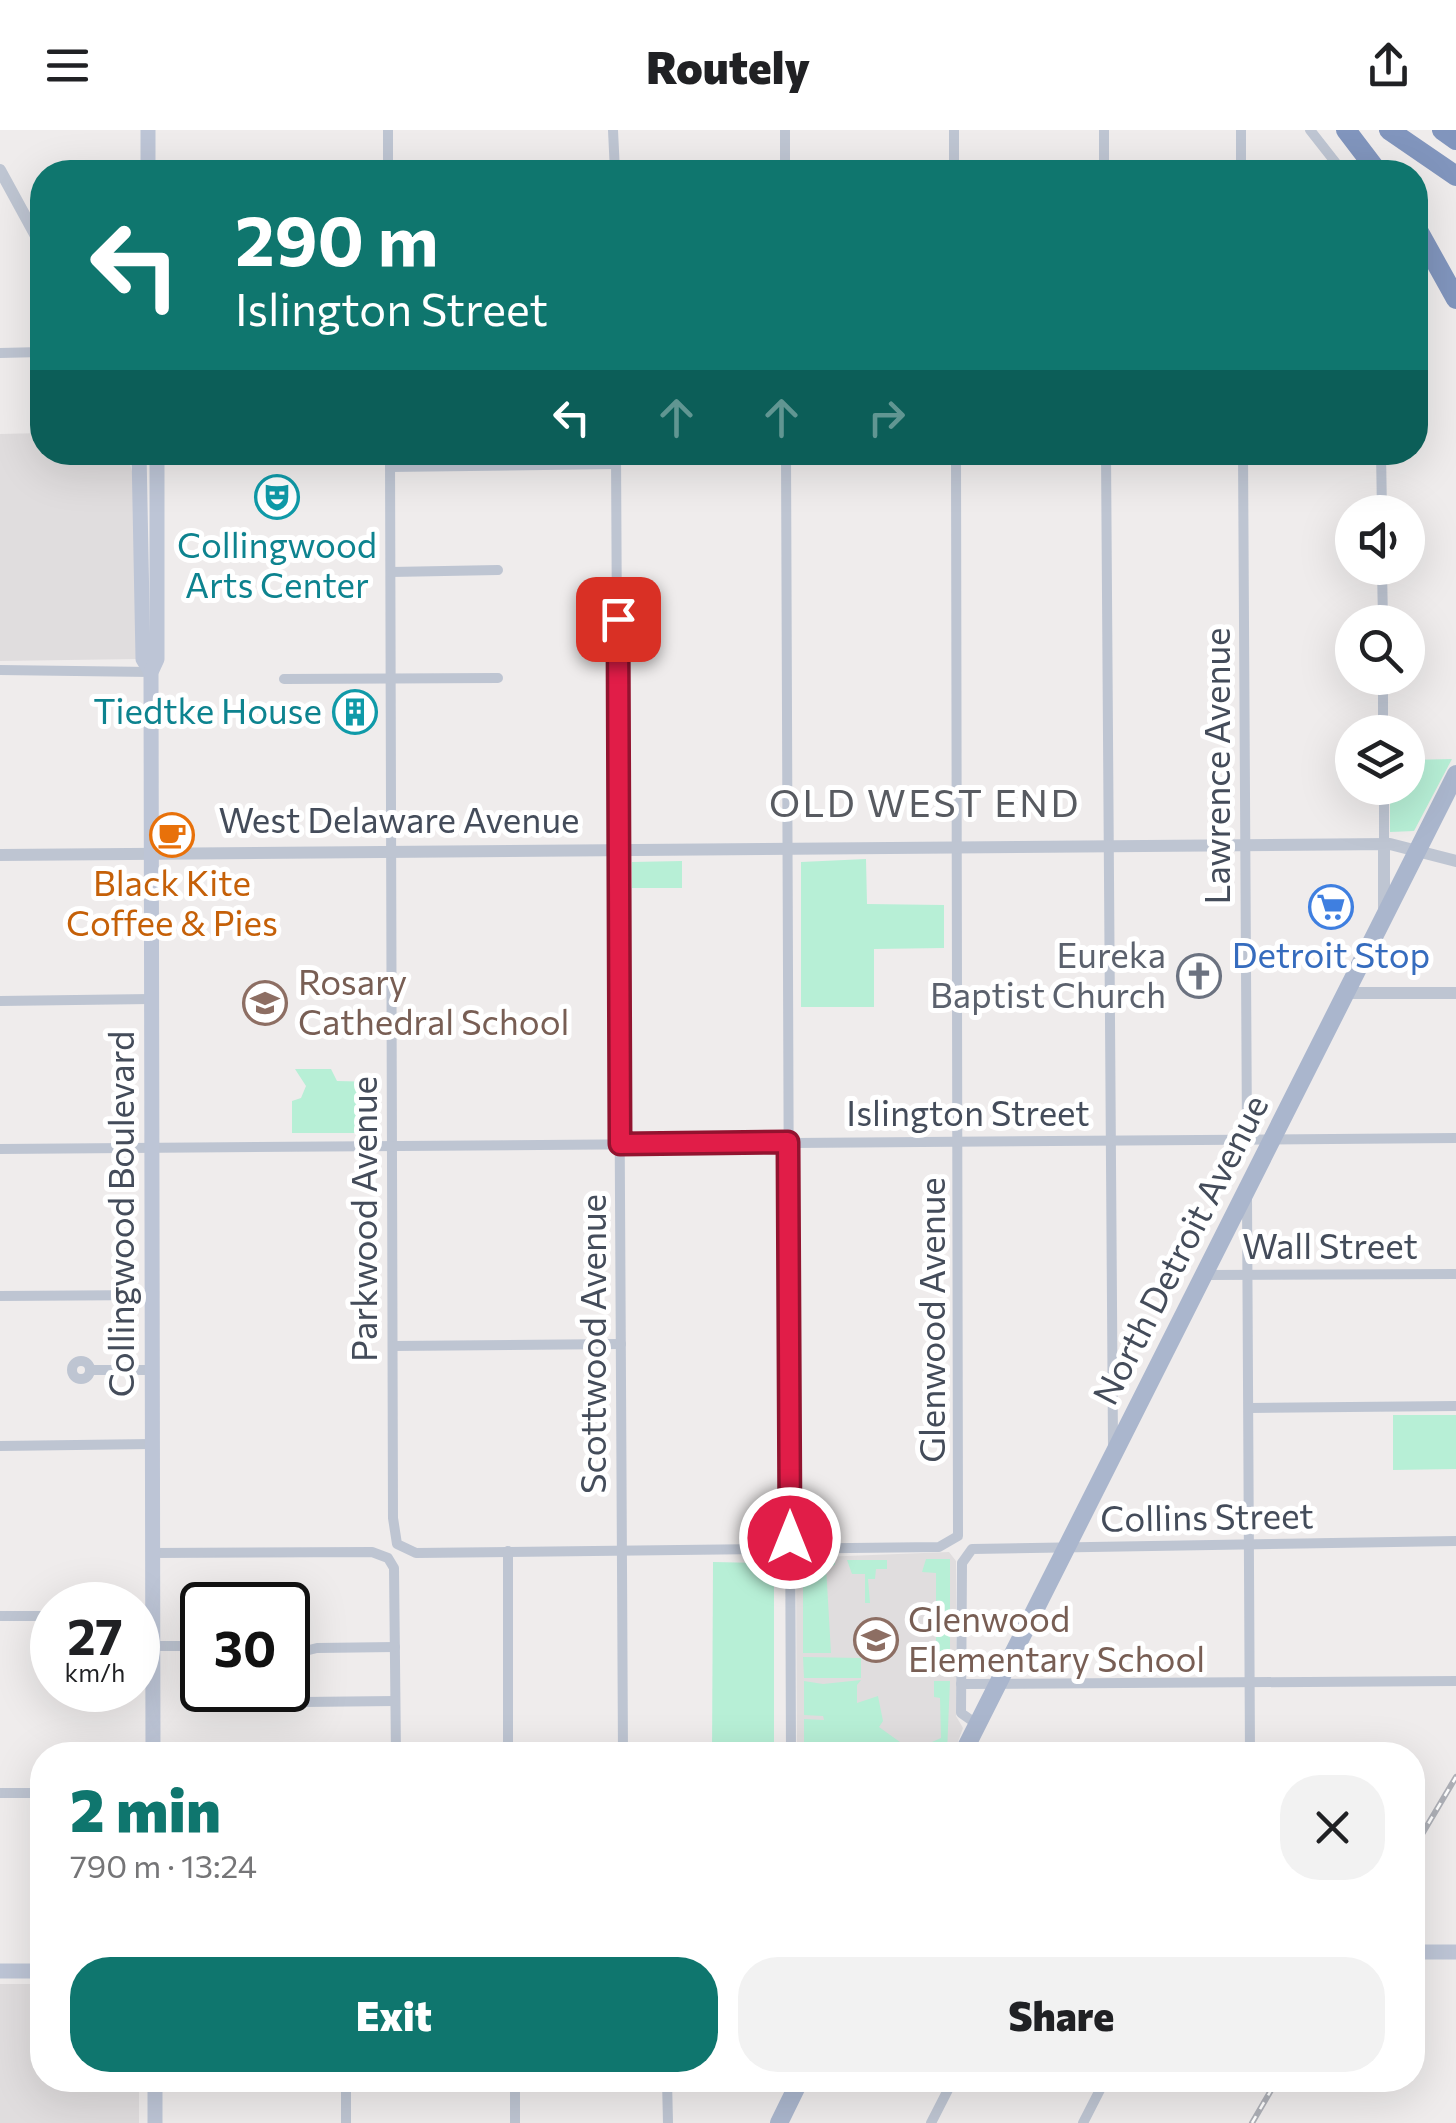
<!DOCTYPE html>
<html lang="en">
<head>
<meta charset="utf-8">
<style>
  body { margin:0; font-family:Commissioner,sans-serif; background:#f2f2f2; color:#202124; height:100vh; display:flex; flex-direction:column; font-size:38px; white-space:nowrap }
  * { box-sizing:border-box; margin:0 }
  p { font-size:32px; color:#757577 }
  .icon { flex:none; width:55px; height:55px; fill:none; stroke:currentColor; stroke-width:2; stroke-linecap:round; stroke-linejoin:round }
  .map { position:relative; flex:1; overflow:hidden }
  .sheet { position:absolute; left:30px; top:1612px; width:1395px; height:350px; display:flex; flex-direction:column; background:#fff; border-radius:40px; box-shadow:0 10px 40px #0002 }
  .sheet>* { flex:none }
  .top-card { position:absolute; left:30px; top:30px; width:1398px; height:305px; border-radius:40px; box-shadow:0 10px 40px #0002; background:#0f766e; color:#fff; overflow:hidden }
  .controls { position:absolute; left:1335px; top:365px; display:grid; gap:20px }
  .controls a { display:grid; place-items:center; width:90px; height:90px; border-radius:50%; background:#fff; box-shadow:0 10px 40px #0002; font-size:50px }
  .speed { position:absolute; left:30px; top:1452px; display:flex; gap:20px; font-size:50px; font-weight:700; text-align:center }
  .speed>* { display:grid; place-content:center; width:130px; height:130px; border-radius:50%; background:#fff; box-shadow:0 10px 40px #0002; line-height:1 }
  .speed small { font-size:25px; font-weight:400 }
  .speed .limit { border:5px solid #111; border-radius:15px; background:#fff; color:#111 }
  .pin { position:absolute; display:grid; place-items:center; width:85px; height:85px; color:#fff; margin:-42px; border-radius:20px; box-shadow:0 5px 15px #0006 }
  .me { position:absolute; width:110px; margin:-55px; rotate:0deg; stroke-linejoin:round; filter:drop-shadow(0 0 8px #0008) }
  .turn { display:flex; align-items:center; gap:35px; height:210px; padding:0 40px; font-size:45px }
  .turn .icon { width:130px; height:130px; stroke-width:2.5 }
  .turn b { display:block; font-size:70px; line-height:85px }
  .lanes { display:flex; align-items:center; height:95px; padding:0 40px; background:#0003; justify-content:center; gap:50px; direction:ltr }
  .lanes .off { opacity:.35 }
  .round { display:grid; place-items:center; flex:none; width:105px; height:105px; border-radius:40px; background:#f2f2f2 }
  .overview { display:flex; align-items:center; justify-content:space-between; height:170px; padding:0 40px }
  h1 { font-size:60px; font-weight:800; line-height:75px; color:#0f766e }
  .action { display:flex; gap:20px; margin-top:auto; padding:20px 40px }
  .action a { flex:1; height:115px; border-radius:40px; background:#0f766e; color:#fff; font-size:40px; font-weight:800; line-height:115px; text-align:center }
  .action a+a { background:#f2f2f2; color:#202124 }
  header { display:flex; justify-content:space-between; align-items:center; height:130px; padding:0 40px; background:#fff; font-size:45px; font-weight:800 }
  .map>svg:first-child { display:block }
</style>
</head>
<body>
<header><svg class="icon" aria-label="menu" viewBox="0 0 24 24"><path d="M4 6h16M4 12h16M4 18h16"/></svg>Routely<svg class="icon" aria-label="share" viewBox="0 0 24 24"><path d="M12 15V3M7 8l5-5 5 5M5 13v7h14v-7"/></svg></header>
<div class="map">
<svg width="1456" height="1993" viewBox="0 0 1456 1993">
  <rect width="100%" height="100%" fill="#efecec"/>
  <!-- education -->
  <g fill="#e0ddde">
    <polygon points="42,303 42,322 127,323 134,349 136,529 0,531 0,304"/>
    <polygon points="949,1422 956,1431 956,1586 963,1598 953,1625 797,1625 796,1428"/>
    <polygon points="0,1854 42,1854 42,1950 139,1950 139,1993 0,1993"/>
  </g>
  <!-- green -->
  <g fill="#b7efd6">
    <polygon points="1452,629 1414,701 1390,702 1390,658 1408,658 1408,630"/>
    <polygon points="866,729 867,774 944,775 944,818 874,819 874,877 801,877 801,732"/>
    <polygon points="682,731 682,758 632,758 632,732"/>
    <polygon points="295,939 331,939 337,951 380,952 379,1003 292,1003 292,971 301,968 306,956"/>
    <polygon points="1393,1285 1456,1285 1456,1339 1393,1340"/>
    <polygon points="926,1429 950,1429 950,1523 936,1521 936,1443 922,1442"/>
    <polygon points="803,1430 835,1430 835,1435 826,1436 831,1523 803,1523"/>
    <polygon points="847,1430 887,1430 887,1439 876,1439 875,1449 868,1449 870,1473 865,1473 865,1444 852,1444"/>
    <polygon points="713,1432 762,1433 774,1443 774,1625 712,1625"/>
    <polygon points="803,1527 861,1528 861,1548 804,1548"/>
    <polygon points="861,1550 857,1555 857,1573 878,1566 883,1591 879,1597 918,1625 804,1625 804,1589 824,1590 823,1586 804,1585 804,1551 823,1554"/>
    <polygon points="934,1551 950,1551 947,1622 932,1612 941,1608 940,1568 934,1567"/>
  </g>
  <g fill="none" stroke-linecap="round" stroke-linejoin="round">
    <!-- minor -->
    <g stroke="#bec5d2" stroke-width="10">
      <polyline points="388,0 388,42"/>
      <polyline points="613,0 615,42"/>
      <polyline points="785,0 785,42"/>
      <polyline points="954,0 954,42"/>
      <polyline points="1104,0 1104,42"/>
      <polyline points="1241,0 1241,42"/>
      <polyline points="1310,0 1343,42"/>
      <polyline points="0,223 42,222"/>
      <polyline points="390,322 393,1388 397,1414 416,1423 939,1417 958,1406 956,322"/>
      <polyline points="616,322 623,1625"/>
      <polyline points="786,322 791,1625"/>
      <polyline points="1106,322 1113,1316"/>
      <polyline points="1243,322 1247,1009"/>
      <polyline points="1381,322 1382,382"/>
      <polyline points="390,337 616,334"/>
      <polyline points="1382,438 1383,492"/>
      <polyline points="391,442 498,440"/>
      <polyline points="0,540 151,542"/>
      <polyline points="1383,548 1383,602"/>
      <polyline points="284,549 498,548"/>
      <polyline points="1384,658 1384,714"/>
      <polyline points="0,871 151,869"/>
      <polyline points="0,1019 1456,1008"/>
      <polyline points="1247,1067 1250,1625"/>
      <polyline points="1205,1145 1456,1144"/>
      <polyline points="0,1166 152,1165"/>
      <polyline points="393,1216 621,1214"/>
      <circle cx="81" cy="1240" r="9"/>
      <polyline points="90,1240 152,1240"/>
      <polyline points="1249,1278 1456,1276"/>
      <polyline points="0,1316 152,1314"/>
      <polyline points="152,1423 372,1422 388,1428 394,1438 396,1625"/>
      <polyline points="0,1486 52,1486"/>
      <polyline points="153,1516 202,1516"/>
      <polyline points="395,1517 317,1518 305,1521 296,1531 290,1560 295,1569 303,1572 395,1571"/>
      <polyline points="961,1554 1456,1551"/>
      <polyline points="978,1595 961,1583 962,1433 972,1419 1456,1411"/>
      <polyline points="508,1625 508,1421"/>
      <polyline points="0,1663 42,1663"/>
      <polyline points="346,1950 346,1993"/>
      <polyline points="515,1950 515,1993"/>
      <polyline points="667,1950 668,1993"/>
      <polyline points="931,1993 953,1950"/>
      <polyline points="1083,1993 1105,1950"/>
    </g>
    <!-- tertiary -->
    <g stroke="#bec5d2" stroke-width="12">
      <polyline points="0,40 42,117"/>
      <polyline points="0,725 1390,714 1456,731"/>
      <polyline points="1384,782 1384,714"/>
      <polyline points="1345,863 1456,863"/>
    </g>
    <!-- secondary -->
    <g stroke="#bdc5d6" stroke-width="15">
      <polyline points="148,0 148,42"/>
      <polyline points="139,322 143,529 151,542"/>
      <polyline points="153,1625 151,542 157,529 157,322"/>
      <polyline points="1412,1822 1456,1822"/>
      <polyline points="0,1841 42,1841"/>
      <polyline points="155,1950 155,1993"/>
    </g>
    <!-- primary -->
    <g stroke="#aab6cd" stroke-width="18">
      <polyline points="962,1625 1456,644"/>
      <polyline points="779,1993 800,1950"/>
    </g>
    <!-- motorway -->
    <g stroke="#8195bd" stroke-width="20">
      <polyline points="1346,0 1378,42"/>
      <polyline points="1389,0 1456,46"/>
      <polyline points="1442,0 1456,10"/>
      <polyline points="1415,95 1456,169"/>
    </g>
    <!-- rail casing -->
    <g stroke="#aeb0b7" stroke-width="6">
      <g id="rail">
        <polyline points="1412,1721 1456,1647"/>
        <polyline points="1252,1993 1277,1950"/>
      </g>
    </g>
    <!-- rail -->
    <use href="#rail" stroke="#fff" stroke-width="2.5" stroke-dasharray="8" stroke-linecap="butt"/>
  </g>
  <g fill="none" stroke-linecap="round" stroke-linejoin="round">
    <!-- route casing -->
    <g stroke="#92132f" stroke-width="25">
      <polyline id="route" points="618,489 620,1014 788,1012 790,1408"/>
    </g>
    <!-- route -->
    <use href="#route" stroke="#e11d48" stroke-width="18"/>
  </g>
  <!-- icons -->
  <defs>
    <g id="theatre-ring" transform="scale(2.25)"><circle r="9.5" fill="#fff" stroke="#0f9aa8" stroke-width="1.5"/><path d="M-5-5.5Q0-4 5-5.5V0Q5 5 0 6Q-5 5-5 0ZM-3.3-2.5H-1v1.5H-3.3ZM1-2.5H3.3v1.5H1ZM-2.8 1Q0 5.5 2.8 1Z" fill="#0f9aa8"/></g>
    <g id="building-ring" transform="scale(2.25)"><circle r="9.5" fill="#fff" stroke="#0f9aa8" stroke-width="1.5"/><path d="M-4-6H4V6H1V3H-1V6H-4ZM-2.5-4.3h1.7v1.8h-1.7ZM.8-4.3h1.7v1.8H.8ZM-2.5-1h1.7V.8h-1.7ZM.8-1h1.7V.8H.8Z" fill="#0f9aa8"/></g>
    <g id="cafe-ring" transform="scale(2.25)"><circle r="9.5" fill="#fff" stroke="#e8710a" stroke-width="1.5"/><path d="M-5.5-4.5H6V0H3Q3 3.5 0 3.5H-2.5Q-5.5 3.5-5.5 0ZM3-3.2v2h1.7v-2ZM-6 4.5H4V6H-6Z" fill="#e8710a"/></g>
    <g id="supermarket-ring" transform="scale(2.25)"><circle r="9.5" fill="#fff" stroke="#3f7fe0" stroke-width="1.5"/><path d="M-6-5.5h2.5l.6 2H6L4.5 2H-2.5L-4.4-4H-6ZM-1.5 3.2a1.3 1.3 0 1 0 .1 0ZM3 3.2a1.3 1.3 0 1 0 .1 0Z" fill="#3f7fe0"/></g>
    <g id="church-ring" transform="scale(2.25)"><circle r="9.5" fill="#fff" stroke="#6b7280" stroke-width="1.5"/><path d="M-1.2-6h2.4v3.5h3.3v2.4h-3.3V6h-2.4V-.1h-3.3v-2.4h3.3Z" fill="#6b7280"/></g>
    <g id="school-ring" transform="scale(2.25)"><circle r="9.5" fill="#fff" stroke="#8d6e63" stroke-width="1.5"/><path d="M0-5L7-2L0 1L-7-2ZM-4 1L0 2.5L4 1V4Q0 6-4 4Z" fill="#8d6e63"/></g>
  </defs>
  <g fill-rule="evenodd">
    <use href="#theatre-ring" x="277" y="367"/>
    <use href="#building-ring" x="355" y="582"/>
    <use href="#cafe-ring" x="172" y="705"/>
    <use href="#supermarket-ring" x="1331" y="777"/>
    <use href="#church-ring" x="1199" y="846"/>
    <use href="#school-ring" x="265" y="873"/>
    <use href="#school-ring" x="876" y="1510"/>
  </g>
  <g text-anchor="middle" stroke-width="10" stroke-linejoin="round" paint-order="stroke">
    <!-- culture labels -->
    <g font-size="35" fill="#0d838f" stroke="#fff">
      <text x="277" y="428">Collingwood<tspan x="277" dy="40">Arts Center</tspan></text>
      <text x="322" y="594" text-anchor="end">Tiedtke House</text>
    </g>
    <!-- street labels -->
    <g font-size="35" fill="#444c5a" stroke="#fff">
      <text transform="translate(1218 636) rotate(-90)" y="12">Lawrence Avenue</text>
      <text x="399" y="703">West Delaware Avenue</text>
      <text x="968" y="996">Islington Street</text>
      <text transform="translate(122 1084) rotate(-90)" y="12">Collingwood Boulevard</text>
      <text transform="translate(365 1089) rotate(-90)" y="12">Parkwood Avenue</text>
      <text x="1330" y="1129">Wall Street</text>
      <text transform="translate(1181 1120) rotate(-63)" y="12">North Detroit Avenue</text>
      <text transform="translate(933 1190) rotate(-90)" y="12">Glenwood Avenue</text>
      <text transform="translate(594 1214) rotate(-90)" y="12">Scottwood Avenue</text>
      <text transform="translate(1207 1388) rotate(-1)" y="12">Collins Street</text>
    </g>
    <!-- food labels -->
    <g font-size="35" fill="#c56008" stroke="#fff">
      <text x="172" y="766">Black Kite<tspan x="172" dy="40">Coffee &amp; Pies</tspan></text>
    </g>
    <!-- worship labels -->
    <g font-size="35" fill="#5b616d" stroke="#fff" text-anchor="end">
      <text x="1166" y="838">Eureka<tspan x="1166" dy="40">Baptist Church</tspan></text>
    </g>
    <!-- shop labels -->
    <g font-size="35" fill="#366cbe" stroke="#fff">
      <text x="1331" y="838">Detroit Stop</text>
    </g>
    <!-- education labels -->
    <g font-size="35" fill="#785e54" stroke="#fff" text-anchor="start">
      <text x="298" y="865">Rosary<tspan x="298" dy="40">Cathedral School</tspan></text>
      <text x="908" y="1502">Glenwood<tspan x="908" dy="40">Elementary School</tspan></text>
    </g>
    <!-- neighbourhood labels -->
    <g font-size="38" letter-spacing="2.5" fill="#585b61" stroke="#fff">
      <text x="925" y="687">OLD WEST END</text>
    </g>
  </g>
</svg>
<div class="controls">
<a><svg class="icon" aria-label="sound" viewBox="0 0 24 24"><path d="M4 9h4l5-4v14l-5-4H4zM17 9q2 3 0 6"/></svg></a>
<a><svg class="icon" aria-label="search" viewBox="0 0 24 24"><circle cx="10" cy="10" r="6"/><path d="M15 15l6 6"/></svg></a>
<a><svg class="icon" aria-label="layers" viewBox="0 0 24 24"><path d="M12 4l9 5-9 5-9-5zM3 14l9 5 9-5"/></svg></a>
</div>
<div class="speed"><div>27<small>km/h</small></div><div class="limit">30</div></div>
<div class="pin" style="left:618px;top:489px;background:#d93025"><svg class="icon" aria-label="arrive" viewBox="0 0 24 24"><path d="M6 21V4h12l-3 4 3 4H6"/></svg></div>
<svg class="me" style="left:790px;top:1408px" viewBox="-20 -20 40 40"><circle r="17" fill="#e11d48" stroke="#fff" stroke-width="3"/><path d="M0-11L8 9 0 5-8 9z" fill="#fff"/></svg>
<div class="top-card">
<div class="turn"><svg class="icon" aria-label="left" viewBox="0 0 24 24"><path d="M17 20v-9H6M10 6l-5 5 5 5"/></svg><div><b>290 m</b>Islington Street</div></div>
<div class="lanes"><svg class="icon" aria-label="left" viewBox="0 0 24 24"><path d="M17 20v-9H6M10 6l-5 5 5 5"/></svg><svg class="icon off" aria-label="ahead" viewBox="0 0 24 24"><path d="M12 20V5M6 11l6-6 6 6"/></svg><svg class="icon off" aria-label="ahead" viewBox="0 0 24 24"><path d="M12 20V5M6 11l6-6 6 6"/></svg><svg class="icon off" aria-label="right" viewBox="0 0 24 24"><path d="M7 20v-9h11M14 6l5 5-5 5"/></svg></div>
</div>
<section class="sheet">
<div class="overview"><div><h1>2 min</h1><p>790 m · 13:24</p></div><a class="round"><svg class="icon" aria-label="close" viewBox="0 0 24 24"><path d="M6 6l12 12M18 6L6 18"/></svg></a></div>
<div class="action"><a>Exit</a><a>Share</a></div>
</section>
</div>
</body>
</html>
